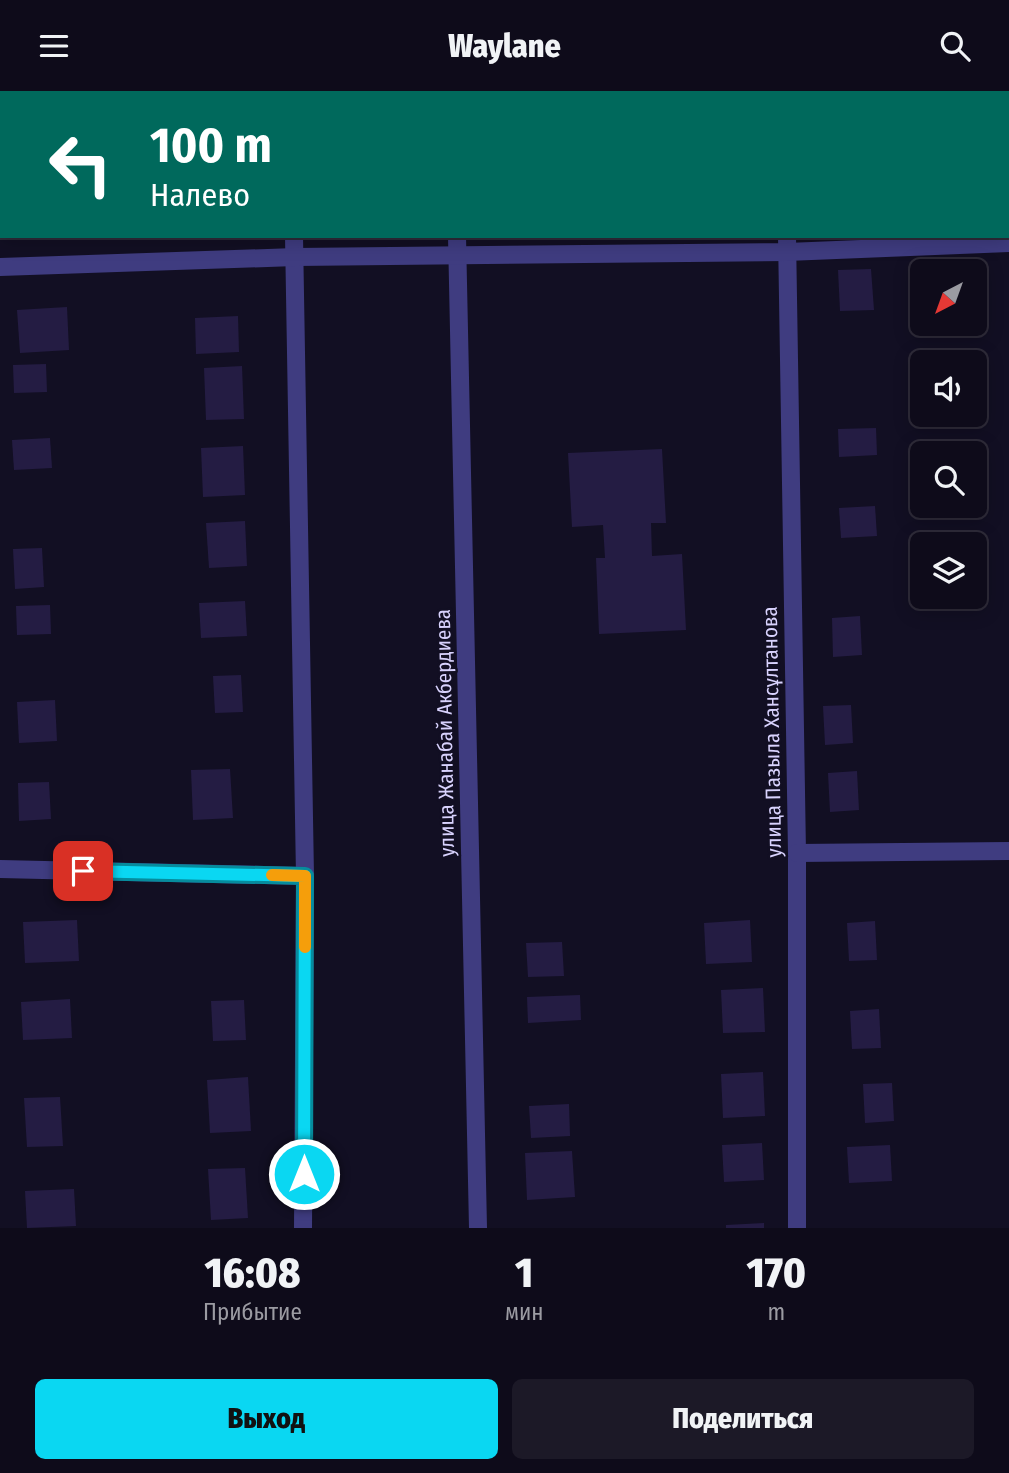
<!DOCTYPE html>
<html lang="ru">
<head>
<meta charset="utf-8">
<style>
  body { margin:0; font-family:"Fira Sans Condensed",sans-serif; background:#1c1927; color:#f1f3f6; height:100vh; display:flex; flex-direction:column; font-size:26px; white-space:nowrap }
  * { box-sizing:border-box; margin:0 }
  p { font-size:23px; color:#9b9ba2 }
  .icon { flex:none; width:38px; height:38px; fill:none; stroke:currentColor; stroke-width:2; stroke-linecap:round; stroke-linejoin:round }
  .map { position:relative; height:1137px; overflow:hidden }
  .panel { display:flex; flex-direction:column; background:#0e0b1a; flex:1 }
  .panel>* { flex:none }
  .top-card { position:absolute; left:0px; top:0px; width:1010px; height:147px; box-shadow:0 4px 18px #0003,0 0 0 2px #2e2b39; background:#00695c; color:#fff; overflow:hidden }
  .needle { width:46px; rotate:221deg }
  .tools { position:absolute; left:910px; top:168px; display:grid; gap:14px }
  .tools a { display:grid; place-items:center; width:77px; height:77px; border-radius:10px; background:#0e0b1a; box-shadow:0 4px 18px #0003,0 0 0 2px #2e2b39; font-size:35px }
  .pin { position:absolute; display:grid; place-items:center; width:60px; height:60px; color:#fff; margin:-30px; border-radius:14px; box-shadow:0 4px 10px #0006 }
  .me { position:absolute; width:77px; margin:-38px; rotate:0deg; stroke-linejoin:round; filter:drop-shadow(0 0 5px #0008) }
  .turn { display:flex; align-items:center; gap:24px; height:147px; padding:0 35px; font-size:32px }
  .turn .icon { width:91px; height:91px; stroke-width:2.5 }
  .turn b { display:block; font-size:49px; line-height:60px }
  .eta { display:flex; justify-content:space-evenly; align-items:center; height:119px; text-align:center }
  .eta b { font-size:42px; font-weight:800; line-height:49px }
  .button { display:flex; gap:14px; margin-top:auto; padding:14px 35px }
  .button a { flex:1; height:80px; border-radius:10px; background:#0ad7f2; color:#111; font-size:28px; font-weight:800; line-height:80px; text-align:center }
  .button a+a { background:#1c1927; color:#f1f3f6 }
  header { display:flex; justify-content:space-between; align-items:center; height:91px; padding:0 35px; background:#0e0b1a; font-size:32px; font-weight:800 }
  .map>svg:first-child { display:block }
</style>
</head>
<body>
<header><svg class="icon" aria-label="menu" viewBox="0 0 24 24"><path d="M4 6h16M4 12h16M4 18h16"/></svg>Waylane<svg class="icon" aria-label="search" viewBox="0 0 24 24"><circle cx="10" cy="10" r="6"/><path d="M15 15l6 6"/></svg></header>
<div class="map">
<svg width="1009" height="1137" viewBox="0 0 1009 1137">
  <rect width="100%" height="100%" fill="#120f23"/>
  <!-- building -->
  <g fill="#241c43">
    <polygon points="871,178 874,219 840,220 838,179"/>
    <polygon points="67,216 69,259 20,262 17,219"/>
    <polygon points="238,225 239,261 196,263 195,227"/>
    <polygon points="46,273 47,301 14,302 13,274"/>
    <polygon points="242,275 244,328 206,329 204,277"/>
    <polygon points="876,337 877,364 839,366 838,338"/>
    <polygon points="50,347 52,377 14,379 12,349"/>
    <polygon points="243,355 245,404 203,406 201,357"/>
    <polygon points="662,358 666,432 651,432 652,465 682,463 686,539 599,543 596,467 605,467 603,434 572,436 568,362"/>
    <polygon points="875,415 877,445 841,447 839,417"/>
    <polygon points="245,430 247,475 209,477 206,432"/>
    <polygon points="42,457 44,496 15,498 13,458"/>
    <polygon points="245,510 247,545 201,547 199,512"/>
    <polygon points="50,514 51,543 17,544 16,515"/>
    <polygon points="860,525 862,564 833,566 832,527"/>
    <polygon points="241,584 243,621 215,622 213,585"/>
    <polygon points="55,609 57,650 19,652 17,611"/>
    <polygon points="851,614 853,652 825,654 823,615"/>
    <polygon points="230,678 233,727 193,729 191,679"/>
    <polygon points="857,680 859,719 830,721 828,682"/>
    <polygon points="49,691 51,728 19,730 18,692"/>
    <polygon points="77,829 79,870 25,872 23,831"/>
    <polygon points="750,829 752,871 706,873 704,832"/>
    <polygon points="875,830 877,869 849,870 847,832"/>
    <polygon points="562,851 564,885 528,886 526,852"/>
    <polygon points="763,897 765,941 723,942 721,899"/>
    <polygon points="580,904 581,929 528,932 527,906"/>
    <polygon points="70,908 72,947 23,949 21,911"/>
    <polygon points="244,909 246,949 213,950 211,910"/>
    <polygon points="879,918 881,957 852,958 850,920"/>
    <polygon points="763,981 765,1025 723,1027 721,983"/>
    <polygon points="248,986 251,1040 210,1042 207,989"/>
    <polygon points="892,992 894,1030 865,1032 863,993"/>
    <polygon points="60,1006 63,1055 27,1056 24,1007"/>
    <polygon points="569,1013 570,1045 531,1047 529,1015"/>
    <polygon points="762,1052 764,1089 724,1091 722,1054"/>
    <polygon points="890,1054 892,1090 849,1092 847,1056"/>
    <polygon points="572,1060 575,1106 527,1109 525,1062"/>
    <polygon points="245,1077 248,1127 211,1129 208,1078"/>
    <polygon points="74,1098 76,1135 27,1137 25,1100"/>
    <polygon points="764,1132 764,1137 726,1137 726,1134"/>
  </g>
  <g fill="none" stroke-linecap="round" stroke-linejoin="round">
    <!-- street -->
    <g stroke="#3f3c80" stroke-width="18">
      <polyline points="288,0 288,2"/>
      <polyline points="455,0 455,2"/>
      <polyline points="783,0 783,2"/>
      <polyline points="294,145 305,785 303,1137"/>
      <polyline points="457,145 478,1137"/>
      <polyline points="787,145 797,762 797,1137"/>
      <polyline points="0,176 295,166 787,161 1009,152"/>
      <polyline points="797,762 1009,760"/>
      <polyline points="0,778 305,785"/>
    </g>
  </g>
  <g fill="none" stroke-linecap="round" stroke-linejoin="round">
    <!-- route casing -->
    <g stroke="#068c9d" stroke-width="18">
      <polyline id="route" points="83,780 305,785 304,1083"/>
    </g>
    <!-- route -->
    <use href="#route" stroke="#0ad7f2" stroke-width="12"/>
    <!-- slow -->
    <polyline stroke="#f59e0b" stroke-width="12" points="272,784 305,785 305,856"/>
  </g>
  <g text-anchor="middle" stroke-width="5" stroke-linejoin="round" paint-order="stroke">
    <!-- street labels -->
    <g font-size="21" fill="#d8d2fd" stroke="#120f23">
      <text transform="translate(772 641) rotate(-91)" y="7">улица Пазыла Хансұлтанова</text>
      <text transform="translate(445 642) rotate(-91)" y="7">улица Жанабай Акбердиева</text>
    </g>
  </g>
</svg>
<div class="tools">
<a><svg class="needle" viewBox="-14 -14 28 28"><path d="M0-13l5 13h-10z" fill="#e53935"/><path d="M0 13l5-13h-10z" fill="#9b9ba2"/></svg></a>
<a><svg class="icon" aria-label="sound" viewBox="0 0 24 24"><path d="M4 9h4l5-4v14l-5-4H4zM17 9q2 3 0 6"/></svg></a>
<a><svg class="icon" aria-label="search" viewBox="0 0 24 24"><circle cx="10" cy="10" r="6"/><path d="M15 15l6 6"/></svg></a>
<a><svg class="icon" aria-label="layers" viewBox="0 0 24 24"><path d="M12 4l9 5-9 5-9-5zM3 14l9 5 9-5"/></svg></a>
</div>
<div class="pin" style="left:83px;top:780px;background:#d93025"><svg class="icon" aria-label="arrive" viewBox="0 0 24 24"><path d="M6 21V4h12l-3 4 3 4H6"/></svg></div>
<svg class="me" style="left:304px;top:1083px" viewBox="-20 -20 40 40"><circle r="17" fill="#0ad7f2" stroke="#fff" stroke-width="3"/><path d="M0-11L8 9 0 5-8 9z" fill="#fff"/></svg>
<div class="top-card">
<div class="turn"><svg class="icon" aria-label="left" viewBox="0 0 24 24"><path d="M17 20v-9H6M10 6l-5 5 5 5"/></svg><div><b>100 m</b>Налево</div></div>
</div>
</div>
<section class="panel">
<div class="eta">
<div><b>16:08</b><p>Прибытие</p></div>
<div><b>1</b><p>мин</p></div>
<div><b>170</b><p>m</p></div>
</div>
<div class="button"><a>Выход</a><a>Поделиться</a></div>
</section>
</body>
</html>
